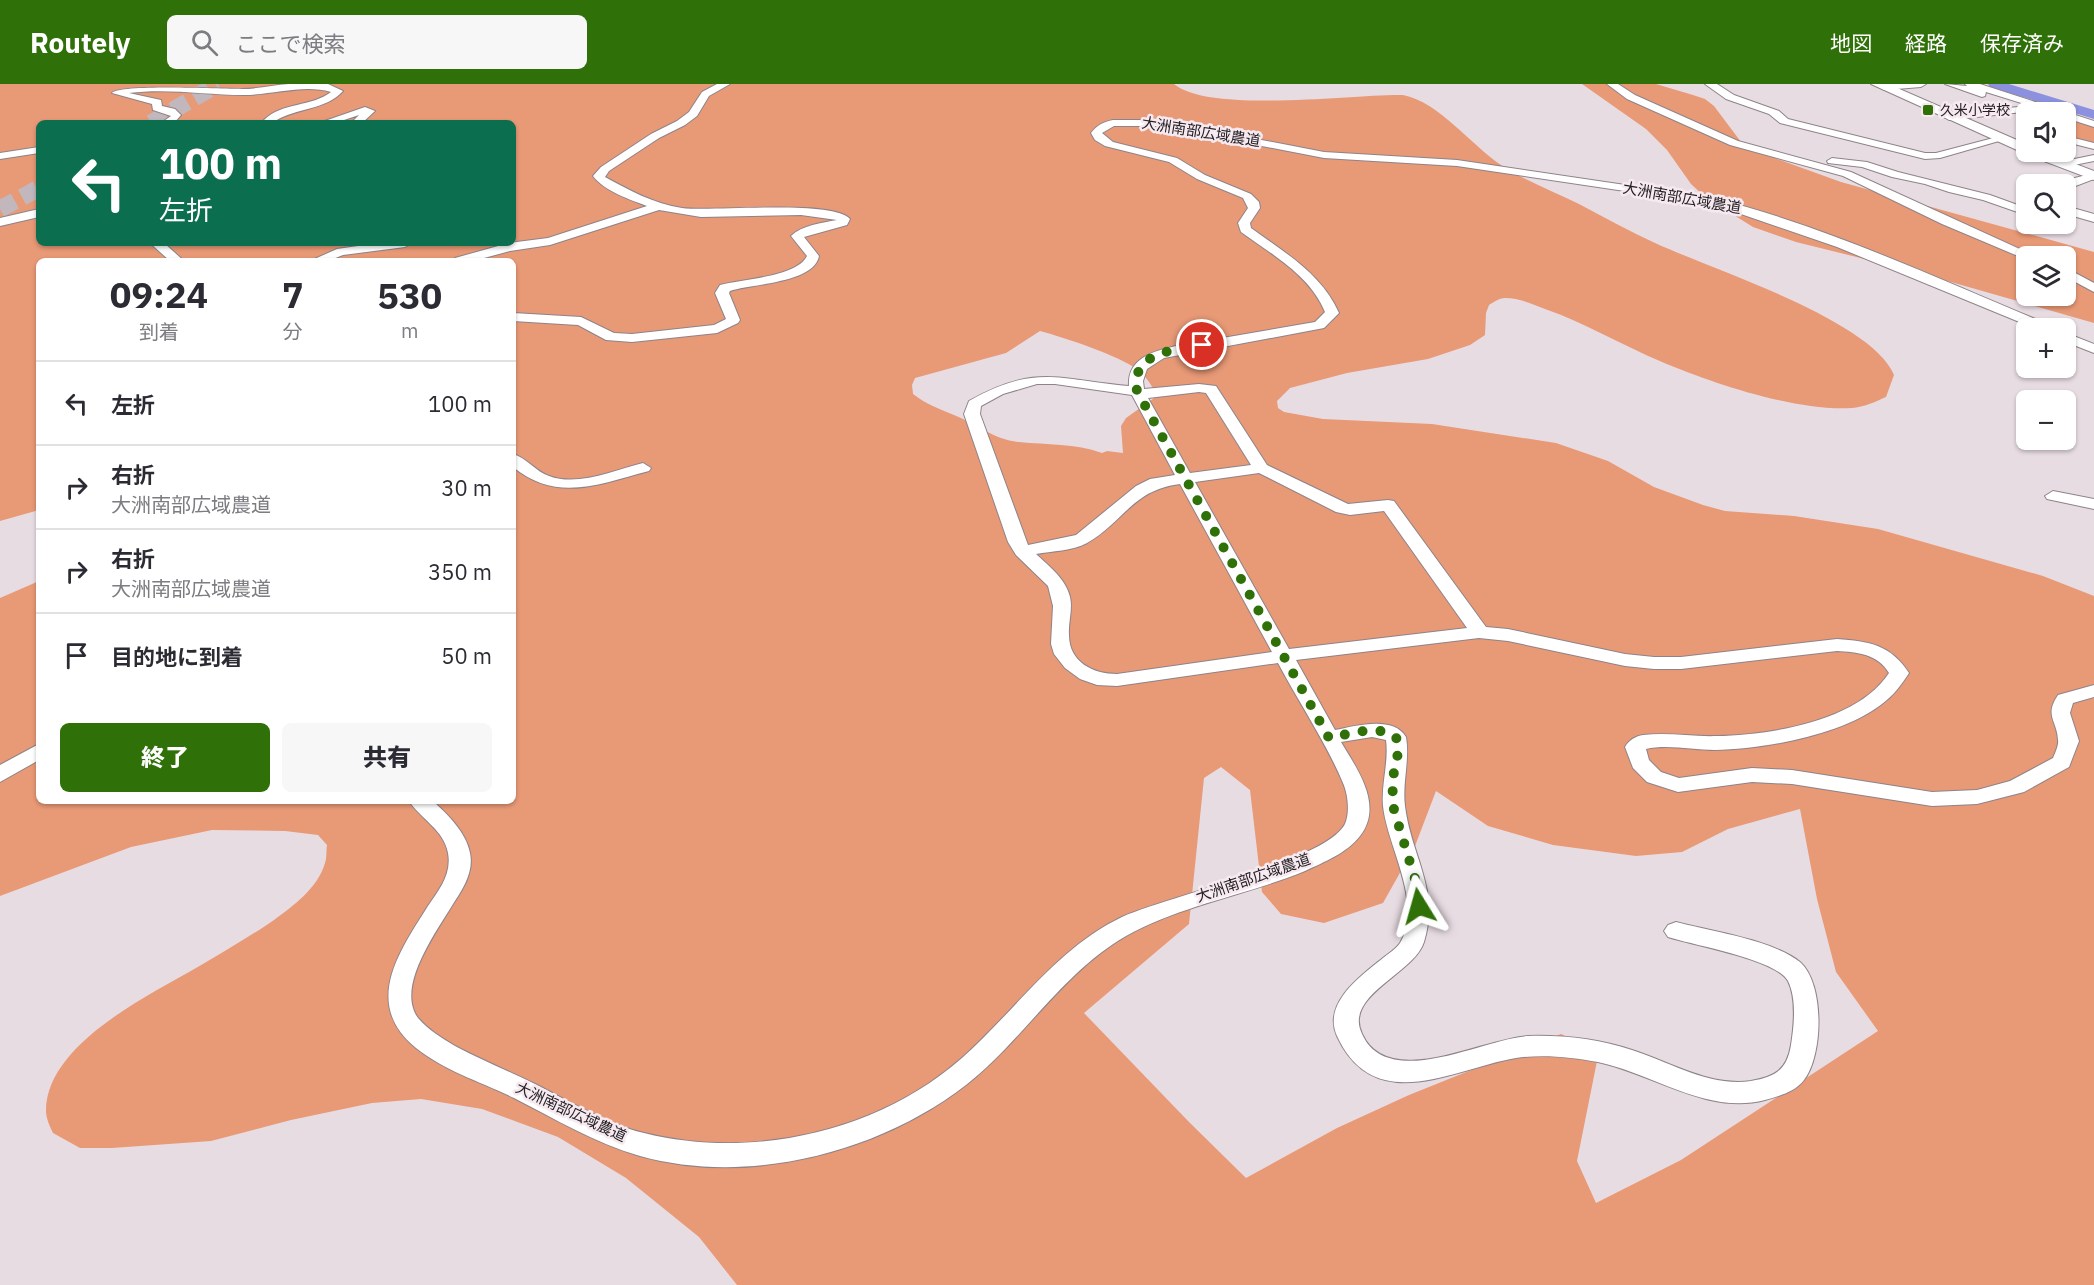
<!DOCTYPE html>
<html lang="ja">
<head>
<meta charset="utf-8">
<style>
  body { margin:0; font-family:"IBM Plex Sans","Noto Sans JP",sans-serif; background:#f7f7f7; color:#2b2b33; height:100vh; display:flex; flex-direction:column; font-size:22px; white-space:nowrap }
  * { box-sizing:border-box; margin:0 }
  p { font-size:20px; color:#7c7c81 }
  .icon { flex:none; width:33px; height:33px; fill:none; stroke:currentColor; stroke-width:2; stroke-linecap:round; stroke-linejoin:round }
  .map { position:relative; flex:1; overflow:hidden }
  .drawer { position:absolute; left:36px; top:174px; width:480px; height:546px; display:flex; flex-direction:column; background:#fff; border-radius:9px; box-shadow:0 2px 4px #0004 }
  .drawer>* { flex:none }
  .hud { position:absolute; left:36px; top:36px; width:480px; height:126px; border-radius:9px; box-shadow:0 2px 4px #0004; background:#0b6e4f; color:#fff; overflow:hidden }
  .fabs { position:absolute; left:2016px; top:18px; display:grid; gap:12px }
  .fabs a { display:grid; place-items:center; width:60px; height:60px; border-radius:9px; background:#fff; box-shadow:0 2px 4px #0004; font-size:30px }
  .pin { position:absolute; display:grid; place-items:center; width:51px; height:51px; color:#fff; margin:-26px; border:3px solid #fff; border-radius:50%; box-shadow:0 2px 6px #0007 }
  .me { position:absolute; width:66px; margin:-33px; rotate:352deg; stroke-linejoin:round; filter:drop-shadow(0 0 4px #0008) }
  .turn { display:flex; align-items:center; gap:21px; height:126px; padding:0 24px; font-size:27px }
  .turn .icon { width:78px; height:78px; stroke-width:2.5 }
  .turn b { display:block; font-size:42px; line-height:51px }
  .eta { display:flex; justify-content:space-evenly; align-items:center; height:102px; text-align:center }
  .eta b { font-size:36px; font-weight:800; line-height:42px }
  .cta { display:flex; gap:12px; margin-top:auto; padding:12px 24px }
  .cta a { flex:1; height:69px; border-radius:9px; background:#2f7008; color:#fff; font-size:24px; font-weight:800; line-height:69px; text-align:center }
  .cta a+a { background:#f7f7f7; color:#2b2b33 }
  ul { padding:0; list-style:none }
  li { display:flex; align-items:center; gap:18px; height:84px; padding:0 24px; border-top:2px solid #e1e1e2 }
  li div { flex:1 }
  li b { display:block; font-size:22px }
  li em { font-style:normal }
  header { display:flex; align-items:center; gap:36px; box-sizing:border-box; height:84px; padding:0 30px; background:#2f7008; color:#fff }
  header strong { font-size:28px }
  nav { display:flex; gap:33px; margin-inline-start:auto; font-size:21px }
  .search { width:420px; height:54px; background:#f7f7f7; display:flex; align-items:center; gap:15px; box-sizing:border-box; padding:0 21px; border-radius:9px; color:#7c7c81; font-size:22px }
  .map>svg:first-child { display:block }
</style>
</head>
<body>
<header>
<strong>Routely</strong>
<div class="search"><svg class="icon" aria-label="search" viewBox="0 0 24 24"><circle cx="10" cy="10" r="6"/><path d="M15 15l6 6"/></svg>ここで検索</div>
<nav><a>地図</a><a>経路</a><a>保存済み</a></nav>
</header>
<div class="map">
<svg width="2094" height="1201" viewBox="0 0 2094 1201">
  <rect width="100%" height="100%" fill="#e8dce3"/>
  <!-- green -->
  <g fill="#e89976" fill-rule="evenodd">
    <path d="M0,0H1174C1210,30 1352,10 1403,11C1439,18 1471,61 1501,81C1525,97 1553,107 1579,120C1604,133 1629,147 1655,159C1711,185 1872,236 1894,291L1886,313C1875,318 1864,323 1852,324C1797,328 1712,299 1662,278C1622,261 1585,239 1545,225C1532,220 1519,214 1505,214C1499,214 1494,218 1489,221L1486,229L1485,251L1470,261L1428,275L1347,289L1290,304L1277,317L1278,324L1284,328L1323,335L1432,340L1556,359L1608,377L1654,403L1703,421L1725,427L1794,432L1878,445L2043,492L2094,512V1201H737L699,1153L626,1094L558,1053L482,1025L421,1015L372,1019L291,1036L211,1057L112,1064H80L53,1049C50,1043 46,1034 46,1027C46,961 147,912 196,884C222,869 249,853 274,836C293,822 318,804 325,779C327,774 326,767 327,761L318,751L285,747L212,746L131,763L0,812V514L39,497V717H513V177H39V426L0,437ZM39,39H513V159H39ZM1040,247C1063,253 1120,272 1138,286C1147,293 1152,302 1157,312L1126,334L1121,342L1123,369L1107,367L1102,369C1075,359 1047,361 1019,358C995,356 976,340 954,331C939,325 926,320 913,310L912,301L915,294L1006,269ZM1221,683L1250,706L1262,808L1281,830L1324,839L1383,819L1415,762L1436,707L1488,742L1553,761L1636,772L1682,768L1728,745L1800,725L1817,815L1836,888L1878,947L1681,1076L1596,1119L1577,1077L1599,967L1561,950L1409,1011L1337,1044L1246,1094L1189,1038L1084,929L1189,840L1204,694Z"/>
    <path d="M1582,0H1656L1693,11L1705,15L1714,22L1741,58L1777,75L1841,98L2094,168V239L1909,186L1796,158L1753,143L1705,113L1691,100L1667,66L1646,45ZM2026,172H2066V212H2026Z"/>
    <polygon points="2066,32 2094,41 2094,60 2066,52"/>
  </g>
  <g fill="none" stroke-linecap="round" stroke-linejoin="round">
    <!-- river -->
    <polygon fill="#8b91df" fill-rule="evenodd" points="1988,0 2009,0 2094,26 2094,35 1990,3"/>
    <!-- highway-tunnel -->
    <g stroke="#c1b7bd" stroke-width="17" stroke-dasharray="17 8" stroke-linecap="butt">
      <polyline points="151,39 218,0"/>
      <polyline points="0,125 39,104"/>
    </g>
    <!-- minor casing -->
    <g stroke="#8e8389" stroke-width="2">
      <g id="minor">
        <path d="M289,0H328L343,7C326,26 296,24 275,37L276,39H266L264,36C282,18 312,23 331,8C303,0 273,11 244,11C206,11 167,4 129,9L161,16L162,22L175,25L181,31L174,39H161L171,32L153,26L152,20L112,9C121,0 221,5 242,5C258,5 273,1 289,0Z"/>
        <path d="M717,0H730L709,12L697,32L685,41L659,54L609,87L605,93C629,106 654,120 682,124C714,128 832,115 850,135L847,141L804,153L819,172C814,199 751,200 730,207L729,209L740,236L738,239L717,249L632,258L606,256L578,241L513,237V229L581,233L614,249L632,250L714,241L726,235L715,209L720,201C742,195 797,193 807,172L791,152C802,141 822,139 837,136L801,131L701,133L659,126L550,161L510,167L473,177H453L455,174L509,159L548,154L647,122C631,116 604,107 593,92L601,83L651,50L677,37L689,28L702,8Z"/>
        <polygon points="1607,0 1618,0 1635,11 1738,57 1851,88 2035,172 2025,175 1942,140 1843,92 1730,61 1627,15"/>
        <polygon points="1705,0 1717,0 1734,11 1779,27 1788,35 1925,69 1936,69 2001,52 2006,55 1940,74 1925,75 1780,39 1769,30 1726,15"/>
        <polygon points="1926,0 1921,3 1884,6 1879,3 1885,0"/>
        <polygon points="1945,0 1967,2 1965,0 1980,0 2094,37 2094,43 2066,34 2066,28 2050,28 1986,8 1985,12 1982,13"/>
        <polygon points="2028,22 2032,23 2032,27 1949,36 1944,33 1949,30"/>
        <polygon points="365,23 375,27 362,39 351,39 359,31 335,39 319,39"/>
        <path d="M1113,36H1158L1324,68L1457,76L1713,114C1829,143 1940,196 2050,241L2051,244H2034L1837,163L1712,120L1457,82L1324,74L1158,42H1114L1102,49L1113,58L1177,74L1205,91L1251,110L1259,118L1260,124L1250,139L1251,144C1284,168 1322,190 1339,229L1324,244L1164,274L1147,285L1143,297L1144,305L1199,300L1216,302L1267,381L1348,420L1388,416L1394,417L1486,543L1508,545L1625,570L1654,573H1681L1837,555C1869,557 1891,561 1909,589C1901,601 1894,611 1882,620C1842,651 1765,665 1715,666C1693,666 1667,660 1646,665L1649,676L1661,688L1679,694L1752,684L1792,686L1932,708L1977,706L2010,697L2053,674C2055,669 2059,661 2058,656C2057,636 2044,632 2058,611L2094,601V613L2073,619L2070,629L2079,657L2069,683L2024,708L1977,720L1932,722L1792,700L1752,698L1678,708L1647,698L1633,684L1625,663C1629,656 1636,652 1643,651C1668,648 1693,653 1717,652C1771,651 1858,637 1889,589C1878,570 1857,568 1837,567L1681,585H1654L1625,582L1508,557L1479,554L1296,576L1335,646C1355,642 1393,631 1406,653C1410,676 1402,699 1405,722C1411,772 1440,805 1424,858C1414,890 1343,911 1362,950C1388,1008 1485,954 1528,952C1564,951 1598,955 1632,966C1670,978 1709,1003 1751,997C1775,993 1787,986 1791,961C1794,942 1797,915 1788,897C1776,875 1692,861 1668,853L1664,847L1668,841L1676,838C1710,847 1773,856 1800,878C1825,900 1823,972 1804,996C1795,1008 1779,1012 1765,1016C1707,1031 1654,990 1598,978C1572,973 1542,970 1516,974C1455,984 1375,1034 1337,952C1322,919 1362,891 1383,874C1388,870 1396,865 1400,859C1424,820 1387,762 1383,722C1381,700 1389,678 1386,656L1372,653L1341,658C1357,685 1384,721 1360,752C1347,769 1324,778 1305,787C1247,811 1181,821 1126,852C1062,889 1023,956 966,1001C878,1069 748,1102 640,1072C595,1059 555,1035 514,1014C481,998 445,987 416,964C362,920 399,868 428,822C439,806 452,790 448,769C444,746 421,735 409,717H433C448,731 466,748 470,769C474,788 463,805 453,820C437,847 395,903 418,934C428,946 442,954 455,962C481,976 509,987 535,1000C571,1018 605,1040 644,1049C752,1076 878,1048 962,974C1015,927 1057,864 1122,833C1166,813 1326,777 1345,740C1350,729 1348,710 1343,699C1327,660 1298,617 1278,579L1117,602L1097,601L1080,595L1065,584L1054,570L1051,560L1053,522L1048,502L1016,471L1008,458L964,330L969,317C1037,279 1058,296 1129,302C1127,274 1154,267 1176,262L1315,238L1325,228C1310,191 1271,170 1241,148L1238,139L1248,124L1243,114L1197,95L1169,78L1105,62L1095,56L1091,49C1097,41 1103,38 1113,36ZM1037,300H1055L1132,311L1175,391L1150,395L1136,402L1076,451L1028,461L980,330L981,322L1003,310ZM1199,308L1206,309L1251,381L1190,389L1148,314ZM1259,389L1336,428L1350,431L1384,427L1467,544L1289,565L1195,398ZM1180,400L1272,568L1117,590C1093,590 1069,578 1069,551C1068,538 1073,526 1070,513C1066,495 1049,482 1036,470C1052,467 1072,467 1087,459C1124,438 1132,406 1180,400Z"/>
        <polygon points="2066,52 2094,59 2094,65 2066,58"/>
        <polygon points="39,63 39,69 0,75 0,69"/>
        <polygon points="2094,71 2094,77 2064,83 2058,80 2060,78"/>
        <polygon points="1832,74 1867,78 1898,88 1990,111 2026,124 2026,131 1983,116 1949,108 1925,100 1892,93 1862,83 1828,79 1827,77"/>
        <polygon points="2094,89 2094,95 2073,103 2066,100 2030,97 2024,94 2030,91 2067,96"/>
        <polygon points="2066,122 2094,130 2094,138 2066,130"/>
        <polygon points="39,125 39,133 0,142 0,134"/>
        <polygon points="150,159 164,159 184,177 170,177"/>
        <polygon points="379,159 411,159 405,163 343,171 328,177 310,177 337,165"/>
        <polygon points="2066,184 2094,199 2094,208 2066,193"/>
        <polygon points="2066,249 2094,260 2094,269 2066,258"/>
        <path d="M513,370C527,374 536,388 549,392C578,403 615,386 643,379L651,384L649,387C599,400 557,419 513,383Z"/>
        <polygon points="2053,407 2094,415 2094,425 2047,415 2045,412"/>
        <polygon points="39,660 39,676 0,698 0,681"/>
      </g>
    </g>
    <!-- major casing -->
    <g stroke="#8e8389" stroke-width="2">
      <polygon id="major" points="1871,0 1888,0 2026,60 2026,68 2044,68 2094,87 2094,96 2028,71"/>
    </g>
    <!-- minor -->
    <use href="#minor" fill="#fff" fill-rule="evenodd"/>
    <!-- major -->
    <use href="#major" fill="#fff" fill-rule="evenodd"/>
  </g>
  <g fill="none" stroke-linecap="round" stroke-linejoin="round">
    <!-- route -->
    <path stroke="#2f7008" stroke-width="10" stroke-dasharray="0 18" d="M1202,261C1173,266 1130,269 1137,307L1329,654C1351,650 1377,640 1396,653L1399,664L1392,698L1394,726L1419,808V822"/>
  </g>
  <!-- markers -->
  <rect fill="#2f7008" stroke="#f6e9f0" stroke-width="2" x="1922" y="20" width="12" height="12" rx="3"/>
  <g text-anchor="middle" stroke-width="5" stroke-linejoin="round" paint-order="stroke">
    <!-- far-poi labels -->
    <g font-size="14" fill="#252124" stroke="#f6e9f0" text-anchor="start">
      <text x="1940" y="31">久米小学校</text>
    </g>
    <!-- street labels -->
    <g font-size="15" fill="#252124" stroke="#f6e9f0">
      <text transform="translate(1201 48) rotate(9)" y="5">大洲南部広域農道</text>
      <text transform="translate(1682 114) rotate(10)" y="5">大洲南部広域農道</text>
      <text transform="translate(1253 794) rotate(-19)" y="5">大洲南部広域農道</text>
      <text transform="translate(571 1028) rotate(25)" y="5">大洲南部広域農道</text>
    </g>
  </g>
</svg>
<div class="fabs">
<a><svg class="icon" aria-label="sound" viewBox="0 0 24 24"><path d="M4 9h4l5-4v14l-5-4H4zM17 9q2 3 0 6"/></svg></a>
<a><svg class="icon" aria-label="search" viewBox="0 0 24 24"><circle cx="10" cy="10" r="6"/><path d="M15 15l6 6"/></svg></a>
<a><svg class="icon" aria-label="layers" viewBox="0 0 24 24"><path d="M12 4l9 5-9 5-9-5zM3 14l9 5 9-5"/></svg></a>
<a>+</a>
<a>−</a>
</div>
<div class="pin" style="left:1202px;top:261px;background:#d93025"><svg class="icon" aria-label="arrive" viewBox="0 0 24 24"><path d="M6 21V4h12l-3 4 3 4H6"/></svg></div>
<svg class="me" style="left:1419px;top:822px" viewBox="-20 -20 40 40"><path d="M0-17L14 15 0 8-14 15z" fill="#2f7008" stroke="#fff" stroke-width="4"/></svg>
<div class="hud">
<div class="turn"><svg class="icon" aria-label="left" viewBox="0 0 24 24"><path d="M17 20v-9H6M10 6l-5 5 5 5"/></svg><div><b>100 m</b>左折</div></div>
</div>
<section class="drawer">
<div class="eta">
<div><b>09:24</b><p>到着</p></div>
<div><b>7</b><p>分</p></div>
<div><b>530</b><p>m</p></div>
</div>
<ul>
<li><svg class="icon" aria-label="left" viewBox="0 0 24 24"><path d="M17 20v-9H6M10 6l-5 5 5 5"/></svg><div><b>左折</b></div><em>100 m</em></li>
<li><svg class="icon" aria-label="right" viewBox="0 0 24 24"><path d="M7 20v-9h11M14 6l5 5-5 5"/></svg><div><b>右折</b><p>大洲南部広域農道</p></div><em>30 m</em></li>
<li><svg class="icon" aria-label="right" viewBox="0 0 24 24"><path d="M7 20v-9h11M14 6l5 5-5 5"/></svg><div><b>右折</b><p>大洲南部広域農道</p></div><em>350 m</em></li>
<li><svg class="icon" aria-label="arrive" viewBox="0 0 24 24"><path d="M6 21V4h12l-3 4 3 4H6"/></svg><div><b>目的地に到着</b></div><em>50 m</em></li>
</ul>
<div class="cta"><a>終了</a><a>共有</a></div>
</section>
</div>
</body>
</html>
